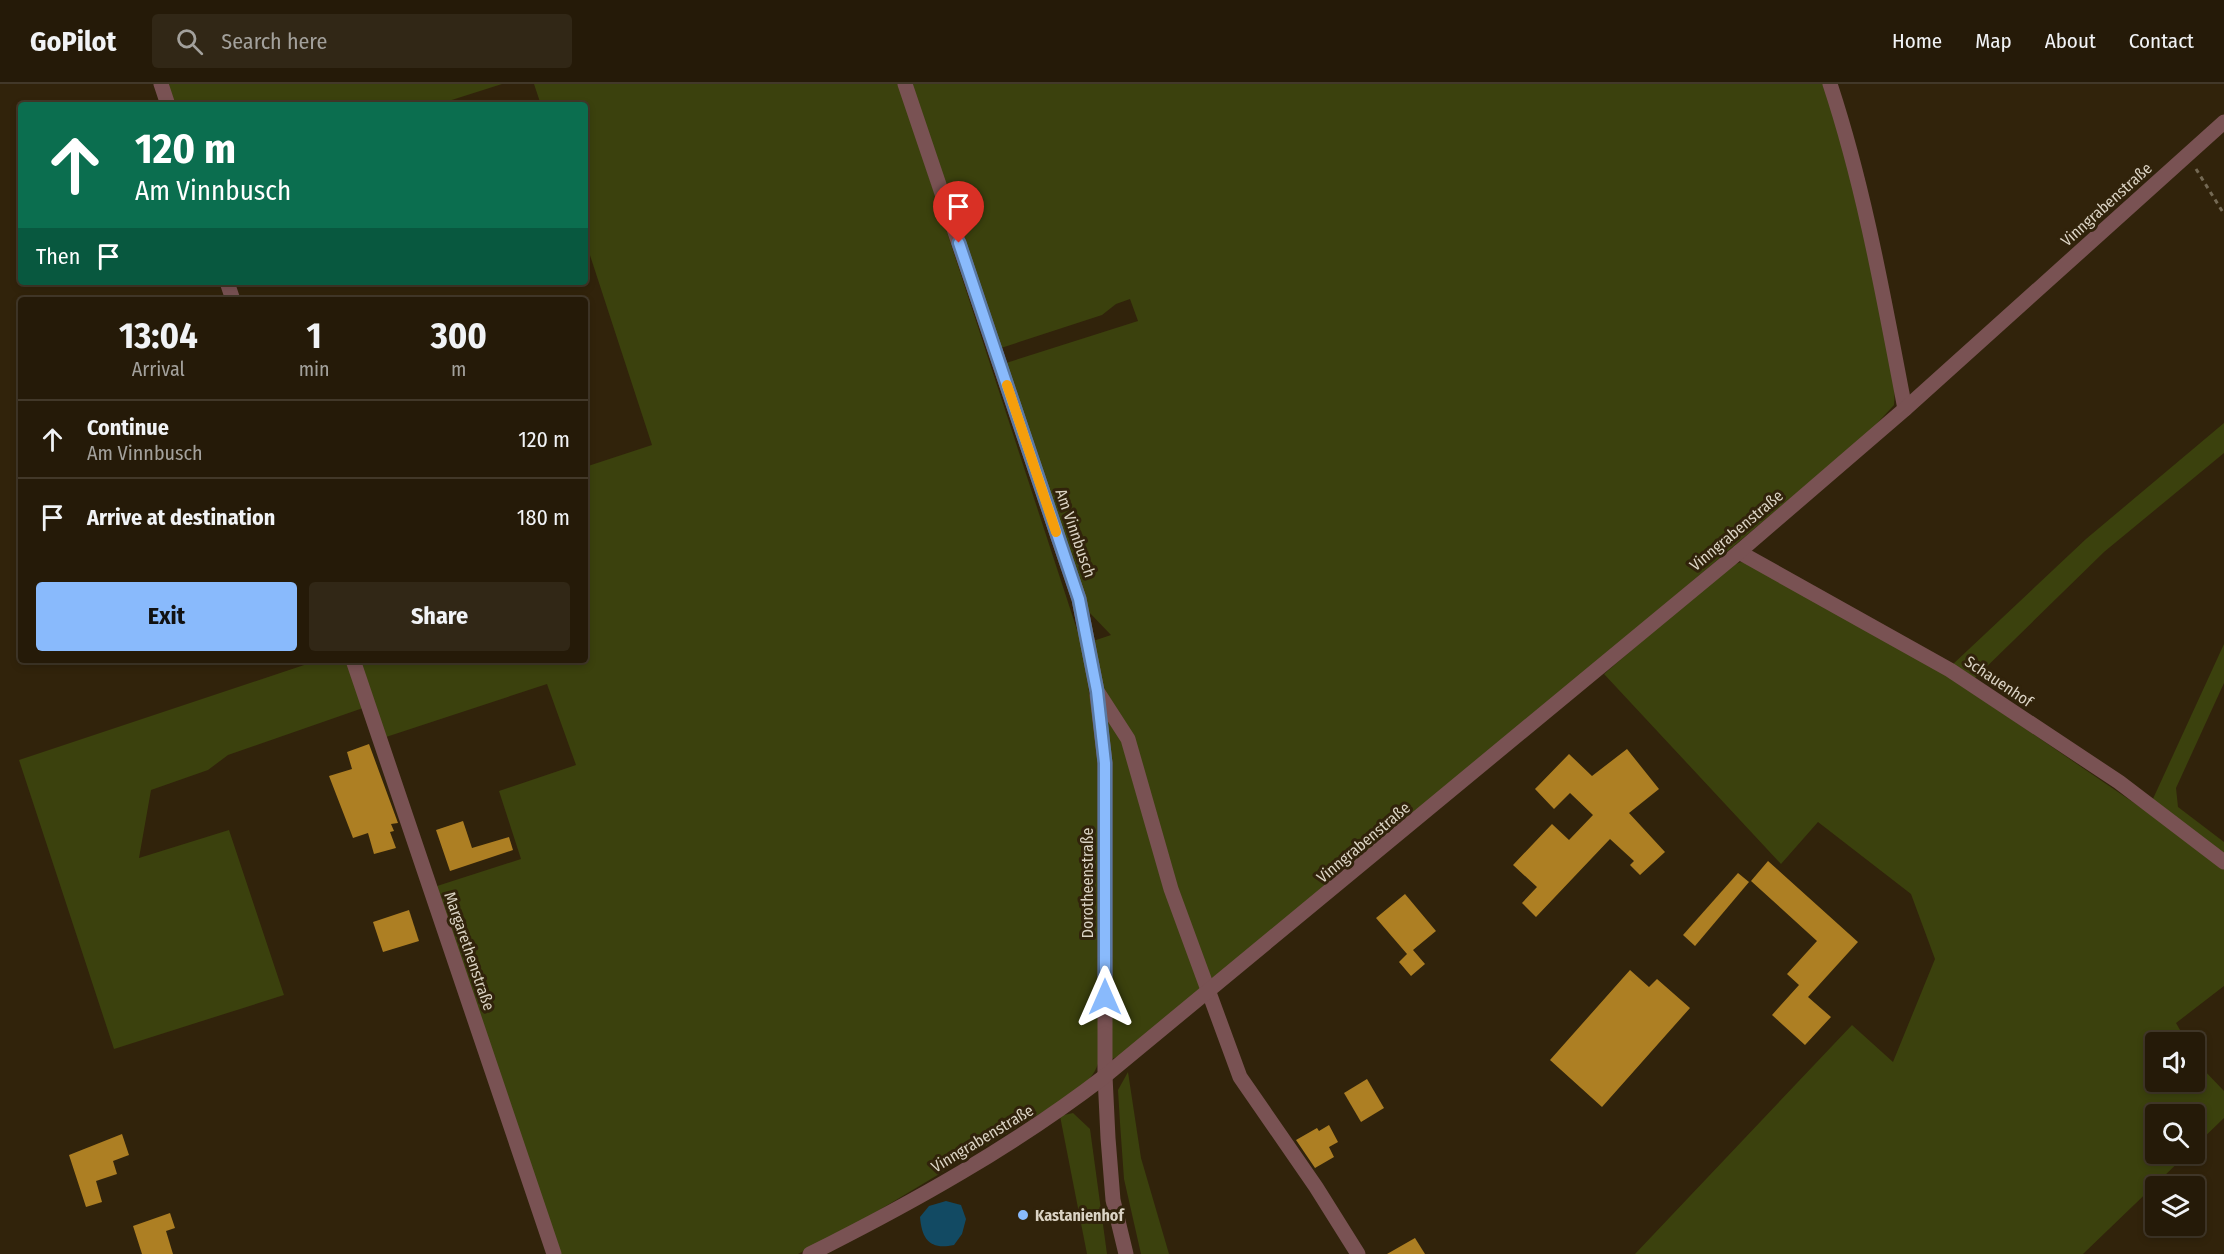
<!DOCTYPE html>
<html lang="en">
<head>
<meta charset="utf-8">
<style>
  body { margin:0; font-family:"Fira Sans Condensed",sans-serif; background:#312716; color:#f1f3f6; height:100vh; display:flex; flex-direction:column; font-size:22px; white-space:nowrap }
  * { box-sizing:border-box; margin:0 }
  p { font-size:20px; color:#a3a19c }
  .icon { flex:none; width:33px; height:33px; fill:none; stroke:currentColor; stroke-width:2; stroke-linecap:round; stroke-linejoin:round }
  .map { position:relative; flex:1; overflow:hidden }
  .drawer { position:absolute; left:18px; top:213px; width:570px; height:366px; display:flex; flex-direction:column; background:#251a08; border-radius:6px; box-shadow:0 3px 9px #0003,0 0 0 2px #423829 }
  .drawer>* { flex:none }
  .guide { position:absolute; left:18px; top:18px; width:570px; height:183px; border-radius:6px; box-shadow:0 3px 9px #0003,0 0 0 2px #423829; background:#0b6e4f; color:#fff; overflow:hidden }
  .fabs { position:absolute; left:2145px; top:948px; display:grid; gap:12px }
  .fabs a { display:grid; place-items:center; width:60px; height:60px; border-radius:6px; background:#251a08; box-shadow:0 3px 9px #0003,0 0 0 2px #423829; font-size:30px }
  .pin { position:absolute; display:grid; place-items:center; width:51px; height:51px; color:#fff; margin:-62px -26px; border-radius:50% 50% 50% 0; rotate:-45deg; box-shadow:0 0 6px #0007 }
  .pin .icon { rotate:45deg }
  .me { position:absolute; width:66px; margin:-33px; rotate:0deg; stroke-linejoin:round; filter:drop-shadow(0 0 4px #0008) }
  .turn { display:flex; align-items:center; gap:21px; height:126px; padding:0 18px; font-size:27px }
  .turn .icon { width:78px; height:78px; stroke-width:2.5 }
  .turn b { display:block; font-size:42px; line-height:51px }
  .then { display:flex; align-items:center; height:57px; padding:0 18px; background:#0003; gap:12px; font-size:22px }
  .eta { display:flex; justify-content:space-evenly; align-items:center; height:102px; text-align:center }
  .eta b { font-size:36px; font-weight:700; line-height:42px }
  .primary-button { display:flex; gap:12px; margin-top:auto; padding:12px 18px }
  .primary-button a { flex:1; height:69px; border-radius:6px; background:#89bafc; color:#111; font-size:24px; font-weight:700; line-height:69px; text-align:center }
  .primary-button a+a { background:#312716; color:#f1f3f6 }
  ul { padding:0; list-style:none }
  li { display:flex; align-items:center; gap:18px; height:78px; padding:0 18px; border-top:2px solid #423829 }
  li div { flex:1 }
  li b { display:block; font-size:22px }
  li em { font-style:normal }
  header { display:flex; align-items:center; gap:36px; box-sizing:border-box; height:84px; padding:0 30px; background:#251a08; border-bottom:2px solid #423829 }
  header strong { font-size:28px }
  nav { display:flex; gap:33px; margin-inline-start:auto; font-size:21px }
  .search { width:420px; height:54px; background:#312716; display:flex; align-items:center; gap:15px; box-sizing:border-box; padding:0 21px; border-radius:6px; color:#a3a19c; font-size:22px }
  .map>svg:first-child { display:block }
</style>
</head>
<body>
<header>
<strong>GoPilot</strong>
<div class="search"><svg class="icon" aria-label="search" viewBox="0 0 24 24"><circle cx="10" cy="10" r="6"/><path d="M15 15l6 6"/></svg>Search here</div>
<nav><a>Home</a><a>Map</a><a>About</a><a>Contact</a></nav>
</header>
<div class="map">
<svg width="2224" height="1170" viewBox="0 0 2224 1170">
  <rect width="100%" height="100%" fill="#31230b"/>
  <!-- green -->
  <g fill="#3b410d">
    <polygon points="168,0 502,0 436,21 175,21"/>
    <path d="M534,0H1824C1848,73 1865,146 1880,221C1886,254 1897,287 1894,321L1871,346L1345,791L1123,970L1112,975V728L1105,633L1093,557L1111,551L1087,526L1006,279L1138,237L1130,215L1116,220L1102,231L1001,264L922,35L911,38L1082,561L1100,680L1099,976C1094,998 1074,1008 1056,1020L846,1146L798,1170H558L434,803L521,775L499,707L576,681L547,600L383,654L357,576H585V383L652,361L585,156V21H541Z"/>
    <polygon points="2224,339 2224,369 2104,468 1973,596 1952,581 2086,455"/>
    <polygon points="1741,478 1753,481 1945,590 2143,725 2224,785 2224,902 2176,939 2187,958 2156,958 2156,998 2194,998 2195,971 2202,984 2224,1007 2224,1034 2195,1062 2194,1030 2156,1030 2156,1070 2187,1070 2083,1170 1635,1170 1852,941 1893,978 1935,875 1911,810 1818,738 1781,780 1604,590 1728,483"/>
    <polygon points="2224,560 2224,599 2176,704 2178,723 2224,758 2224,773 2152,717"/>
    <polygon points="319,576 348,576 363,624 228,671 208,686 151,706 139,774 229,746 284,911 114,965 19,676"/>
    <polygon points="1128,988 1141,1074 1169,1170 1141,1170 1124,1095 1120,1039 1118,1006"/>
    <polygon points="1073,1029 1090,1045 1107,1170 1087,1170 1060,1032"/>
  </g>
  <!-- water -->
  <path fill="#124a63" d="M946,1117L961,1121L966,1135L962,1150L954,1161C930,1166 922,1156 920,1133L929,1122Z"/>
  <!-- building -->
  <g fill="#ad7f23">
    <polygon points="369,660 398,739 391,740 394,747 390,748 396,764 374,770 368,749 353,754 329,692 352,685 347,668"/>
    <polygon points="1627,665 1659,705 1629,729 1665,768 1640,791 1630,781 1634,777 1610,755 1536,833 1522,819 1537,803 1513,781 1552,740 1569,756 1593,731 1570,709 1554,725 1535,705 1569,670 1592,692"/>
    <polygon points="463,737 472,764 509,753 513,766 450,787 436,746"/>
    <polygon points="1768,777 1858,858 1808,913 1831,933 1805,961 1772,931 1799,901 1787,890 1817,857 1751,797"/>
    <polygon points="1738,789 1749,798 1695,862 1683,851"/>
    <polygon points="1405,810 1436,847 1413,866 1425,880 1411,892 1399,878 1407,870 1376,834"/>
    <polygon points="409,826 419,857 383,868 373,838"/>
    <polygon points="1630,886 1649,903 1657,895 1690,924 1602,1023 1550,976"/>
    <polygon points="1367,995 1384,1024 1361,1038 1344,1009"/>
    <polygon points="1329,1041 1338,1058 1329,1063 1334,1073 1315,1084 1296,1056 1317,1044 1319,1047"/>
    <polygon points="122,1050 129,1071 113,1077 117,1090 96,1097 102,1118 86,1123 69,1071"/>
    <polygon points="170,1129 175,1144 166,1147 173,1170 142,1170 133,1142"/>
    <polygon points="1415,1154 1425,1170 1387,1170"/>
  </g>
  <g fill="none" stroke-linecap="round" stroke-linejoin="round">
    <!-- path -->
    <polyline stroke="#746954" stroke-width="3" stroke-dasharray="4.5 4.5" stroke-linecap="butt" points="2196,85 2224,130"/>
    <!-- minor -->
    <g stroke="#795253" stroke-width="15">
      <polyline points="161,0 168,21"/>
      <polyline points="905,0 1079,515 1097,607 1128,655 1171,805 1240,993 1316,1103 1358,1170"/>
      <path d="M1830,0C1865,106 1884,216 1905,325"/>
      <polyline points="227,198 233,216"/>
      <polyline points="1739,468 1950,586 2119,698 2224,778"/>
      <polyline points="353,576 554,1170"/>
      <polyline points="1097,611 1105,679 1105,992 1108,1054 1113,1116 1126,1170"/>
      <path d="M810,1170C912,1119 1014,1062 1105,992L1739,468L1905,325L2224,38"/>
    </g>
  </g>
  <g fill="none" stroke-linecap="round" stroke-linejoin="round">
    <!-- route casing -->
    <g stroke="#5979a4" stroke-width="15">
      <polyline id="route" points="959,159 1079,515 1097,607 1105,679 1105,913"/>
    </g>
    <!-- route -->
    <use href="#route" stroke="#89bafc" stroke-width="10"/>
    <!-- slow -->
    <polyline stroke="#f59e0b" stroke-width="10" points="1007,301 1056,448"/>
  </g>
  <!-- markers -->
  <circle fill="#89bafc" stroke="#31230b" stroke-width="2" cx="1023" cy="1131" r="6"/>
  <g text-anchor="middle" stroke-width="6" stroke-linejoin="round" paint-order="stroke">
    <!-- street labels -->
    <g font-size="16" fill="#dbd3c4" stroke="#31230b">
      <text transform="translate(2106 120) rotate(-42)" y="6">Vinngrabenstraße</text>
      <text transform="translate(1736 446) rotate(-40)" y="6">Vinngrabenstraße</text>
      <text transform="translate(1076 449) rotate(71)" y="6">Am Vinnbusch</text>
      <text transform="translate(1999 597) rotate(34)" y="6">Schauenhof</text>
      <text transform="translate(1363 758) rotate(-40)" y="6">Vinngrabenstraße</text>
      <text transform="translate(1087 799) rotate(-90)" y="6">Dorotheenstraße</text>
      <text transform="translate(470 867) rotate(71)" y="6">Margarethenstraße</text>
      <text transform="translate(982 1054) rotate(-31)" y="6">Vinngrabenstraße</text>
    </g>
    <!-- poi labels -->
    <g font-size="16" font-weight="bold" fill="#dbd3c4" stroke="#31230b" text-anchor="start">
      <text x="1035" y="1137">Kastanienhof</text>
    </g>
  </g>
</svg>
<div class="fabs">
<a><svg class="icon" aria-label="sound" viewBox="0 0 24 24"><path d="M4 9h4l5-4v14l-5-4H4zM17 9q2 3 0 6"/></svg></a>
<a><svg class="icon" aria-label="search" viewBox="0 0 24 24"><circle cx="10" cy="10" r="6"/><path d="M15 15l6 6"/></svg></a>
<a><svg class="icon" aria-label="layers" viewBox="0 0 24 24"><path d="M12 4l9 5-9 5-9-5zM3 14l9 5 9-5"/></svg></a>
</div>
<div class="pin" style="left:959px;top:159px;background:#d93025"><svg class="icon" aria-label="arrive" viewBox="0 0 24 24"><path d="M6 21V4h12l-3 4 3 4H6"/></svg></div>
<svg class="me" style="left:1105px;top:913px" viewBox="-20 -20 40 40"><path d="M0-17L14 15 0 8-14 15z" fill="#89bafc" stroke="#fff" stroke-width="4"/></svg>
<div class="guide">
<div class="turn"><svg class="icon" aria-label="ahead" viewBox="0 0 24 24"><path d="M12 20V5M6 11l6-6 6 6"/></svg><div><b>120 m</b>Am Vinnbusch</div></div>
<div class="then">Then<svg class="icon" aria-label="arrive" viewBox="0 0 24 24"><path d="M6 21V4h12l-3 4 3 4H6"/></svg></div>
</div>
<section class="drawer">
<div class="eta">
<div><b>13:04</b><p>Arrival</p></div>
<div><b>1</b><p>min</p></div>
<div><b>300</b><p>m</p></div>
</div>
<ul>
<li><svg class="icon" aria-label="ahead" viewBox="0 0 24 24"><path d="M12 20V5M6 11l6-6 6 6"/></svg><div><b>Continue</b><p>Am Vinnbusch</p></div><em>120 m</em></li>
<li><svg class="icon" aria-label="arrive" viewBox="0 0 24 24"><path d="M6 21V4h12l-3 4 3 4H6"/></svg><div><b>Arrive at destination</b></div><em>180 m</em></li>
</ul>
<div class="primary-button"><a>Exit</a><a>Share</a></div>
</section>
</div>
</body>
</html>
